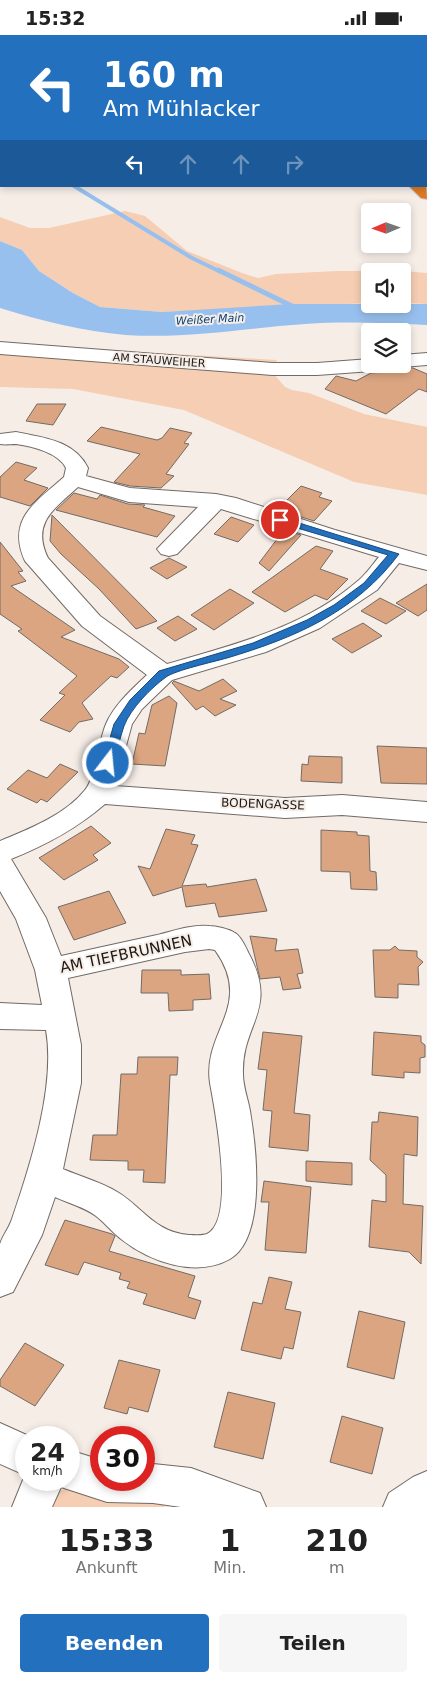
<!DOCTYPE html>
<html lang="de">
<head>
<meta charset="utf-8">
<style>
  body { margin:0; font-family:"DejaVu Sans",sans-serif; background:#f6f6f6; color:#222; height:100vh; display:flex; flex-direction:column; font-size:19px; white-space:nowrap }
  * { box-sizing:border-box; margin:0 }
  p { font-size:16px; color:#767676 }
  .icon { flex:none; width:28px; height:28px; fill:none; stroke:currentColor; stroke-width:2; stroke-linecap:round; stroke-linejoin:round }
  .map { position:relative; height:1472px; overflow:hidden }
  .details { display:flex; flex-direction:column; background:#fff; flex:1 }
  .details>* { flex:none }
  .guide { position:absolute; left:0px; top:0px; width:428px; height:152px; box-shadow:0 2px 8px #0003; background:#2370bf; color:#fff; overflow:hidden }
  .needle { width:32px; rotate:268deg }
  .tools { position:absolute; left:361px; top:168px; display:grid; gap:10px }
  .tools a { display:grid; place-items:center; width:50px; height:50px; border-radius:5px; background:#fff; box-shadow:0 2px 8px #0003; font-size:25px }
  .speed { position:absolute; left:15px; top:1391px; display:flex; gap:10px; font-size:25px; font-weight:700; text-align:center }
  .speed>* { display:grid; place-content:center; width:65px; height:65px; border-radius:50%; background:#fff; box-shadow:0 2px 8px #0003; line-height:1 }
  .speed small { font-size:12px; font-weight:400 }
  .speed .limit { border:8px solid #d22; background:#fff; color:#111 }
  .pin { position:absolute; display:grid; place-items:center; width:42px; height:42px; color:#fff; margin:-21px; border:2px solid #fff; border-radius:50%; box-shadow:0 1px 5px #0007 }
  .me { position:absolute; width:55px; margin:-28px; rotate:16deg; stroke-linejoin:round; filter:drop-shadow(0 0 4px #0008) }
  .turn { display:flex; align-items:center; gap:18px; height:105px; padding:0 20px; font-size:22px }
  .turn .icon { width:65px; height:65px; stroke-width:2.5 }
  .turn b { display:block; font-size:35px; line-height:42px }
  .lanes { display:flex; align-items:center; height:48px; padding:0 20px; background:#0003; justify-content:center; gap:25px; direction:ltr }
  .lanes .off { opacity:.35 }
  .eta { display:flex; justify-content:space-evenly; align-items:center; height:85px; text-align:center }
  .eta b { font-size:30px; font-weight:700; line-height:35px }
  .cta { display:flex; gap:10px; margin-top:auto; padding:10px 20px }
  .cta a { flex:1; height:58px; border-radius:5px; background:#2370bf; color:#fff; font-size:20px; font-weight:700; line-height:58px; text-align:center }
  .cta a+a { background:#f6f6f6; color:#222 }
  .status { display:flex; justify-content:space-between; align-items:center; height:35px; padding:0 25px; background:#fff; direction:ltr }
  .status svg { height:14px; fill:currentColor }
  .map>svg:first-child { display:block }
</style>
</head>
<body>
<div class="status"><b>15:32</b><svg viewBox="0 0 49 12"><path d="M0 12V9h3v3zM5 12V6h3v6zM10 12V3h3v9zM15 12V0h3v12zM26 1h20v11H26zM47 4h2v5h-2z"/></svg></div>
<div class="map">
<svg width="427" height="1472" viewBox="0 0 427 1472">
  <rect width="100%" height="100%" fill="#f6ede7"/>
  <!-- green -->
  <g fill="#f6ceb3">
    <polygon points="125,176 145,181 187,216 242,238 258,243 276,239 337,236 402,236 370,236 370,268 162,277 100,272 73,258 39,236 22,215 0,206 0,182 30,193 49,193"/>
    <polygon points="402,236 427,238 427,269 402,268"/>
    <polygon points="73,313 277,325 273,338 285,352 292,355 309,358 364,379 427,392 427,460 354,447 184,375 73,354 0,352 0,318"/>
    <polygon points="67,1453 172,1457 164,1472 41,1472 47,1461"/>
  </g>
  <!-- water -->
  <path fill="#98c0ef" d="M0,206L22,215L39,236L73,258L100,272L162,277L290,269H427V290C387,288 346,286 305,289C246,293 186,304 126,300C83,296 42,286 0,273Z"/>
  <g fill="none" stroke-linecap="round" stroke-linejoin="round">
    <!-- stream-far1 -->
    <polyline stroke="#98c0ef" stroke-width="4" points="74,151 192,223 221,237"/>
    <!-- stream -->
    <polyline stroke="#98c0ef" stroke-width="5" points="218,235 296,273"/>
  </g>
  <!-- building -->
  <g fill="#dba581" stroke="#736b66">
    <polygon points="395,332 413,333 427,339 427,357 419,354 386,379 325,354 336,341 356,346 371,338 386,337"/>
    <polygon points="37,369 66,369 53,390 26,386"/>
    <polygon points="101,392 157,405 162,403 170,393 192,398 184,408 189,409 166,439 174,441 161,453 130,451 114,447 140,419 87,406"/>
    <polygon points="16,427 37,433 24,445 48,453 30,471 0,462 0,442"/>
    <polygon points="301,451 322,458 319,462 332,466 314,486 295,480 299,475 282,470"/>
    <polygon points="74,458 97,464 100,460 128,469 145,470 143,472 175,481 157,502 56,475"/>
    <polygon points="52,480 157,586 136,594 99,554 61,519 50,506"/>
    <polygon points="231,482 254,490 238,507 214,499"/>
    <polygon points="284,495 301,500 269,536 259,528"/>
    <polygon points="0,507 23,536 18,537 26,546 11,551 75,595 61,602 119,624 129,632 117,643 111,641 82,668 93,684 79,687 70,697 40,685 65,660 59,658 77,641 18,596 22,594 0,579"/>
    <polygon points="316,511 333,516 320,534 348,544 327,565 315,560 285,577 252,557"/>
    <polygon points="169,523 187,532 167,544 150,533"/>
    <polygon points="427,549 427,575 418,581 396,568"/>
    <polygon points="230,554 254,568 214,595 191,580"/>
    <polygon points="380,563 406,576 386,589 361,576"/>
    <polygon points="178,581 197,594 175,606 157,593"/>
    <polygon points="363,588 382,601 352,618 332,604"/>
    <polygon points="223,644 237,656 220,664 236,670 215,681 203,671 196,675 172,648 174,646 199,656"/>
    <polygon points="169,661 177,668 165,731 132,729 139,698 145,699 152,670"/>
    <polygon points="377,711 427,713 427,749 381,748"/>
    <polygon points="309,721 342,722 342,748 301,746 302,729 308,730"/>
    <polygon points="60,729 78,737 47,767 41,764 37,768 7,754 28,735 47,743"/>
    <polygon points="91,791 111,808 93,820 98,825 64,845 39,823"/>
    <polygon points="166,794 195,800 191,809 198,810 182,851 206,849 207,852 256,844 267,876 219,882 215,868 186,872 182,852 153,861 138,831 150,834"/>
    <polygon points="321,795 357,797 357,800 369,801 370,836 376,837 377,855 351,854 350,837 321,836"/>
    <polygon points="109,856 126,888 74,905 58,872"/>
    <polygon points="250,901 277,904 275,916 298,914 303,938 297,939 301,953 283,955 280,942 260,944"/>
    <polygon points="395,911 399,915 417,916 417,922 423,927 418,932 419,950 398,949 398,963 375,962 373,915 390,915"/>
    <polygon points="142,935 181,935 181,940 209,939 211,964 193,965 193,975 169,976 168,958 141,958"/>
    <polygon points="263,997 302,1001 294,1078 310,1080 308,1116 269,1112 272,1076 263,1075 267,1035 258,1034"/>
    <polygon points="374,997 421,1001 421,1007 425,1010 425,1022 420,1023 420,1038 404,1037 404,1043 372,1040"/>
    <polygon points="138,1022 178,1022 177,1040 170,1040 165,1148 143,1147 144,1135 128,1135 128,1126 90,1125 93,1100 117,1100 121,1039 137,1039"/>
    <polygon points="379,1077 418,1082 417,1121 404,1119 403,1169 423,1171 421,1229 409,1217 369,1212 372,1165 386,1167 386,1140 370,1125 372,1087 378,1087"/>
    <polygon points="306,1126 352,1128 352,1150 306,1146"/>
    <polygon points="264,1146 311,1152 306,1218 265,1215 269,1167 261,1167"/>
    <polygon points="65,1185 112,1199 115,1201 109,1216 195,1241 188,1262 201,1266 195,1284 143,1269 147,1259 127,1253 130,1247 119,1244 121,1238 84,1227 78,1240 45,1230"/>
    <polygon points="269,1242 292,1247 285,1274 301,1277 293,1314 284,1312 281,1324 241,1315 253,1267 262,1269"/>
    <polygon points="359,1276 405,1287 394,1344 347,1332"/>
    <polygon points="25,1308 64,1330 35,1371 0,1351 0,1345"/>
    <polygon points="119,1325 160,1335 148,1377 129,1372 127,1379 104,1373"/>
    <polygon points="228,1357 275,1368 263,1424 214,1412"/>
    <polygon points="342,1381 383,1393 372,1439 330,1427"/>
  </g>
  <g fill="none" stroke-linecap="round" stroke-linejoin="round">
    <!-- minor casing -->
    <g stroke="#726a65" stroke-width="2">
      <g id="minor">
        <polygon points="0,307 272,328 317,328 370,324 370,329 402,329 402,320 427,318 427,330 402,332 395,330 386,335 317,340 272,340 0,319"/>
        <path d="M16,397C44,403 74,405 88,433L86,441L130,453L216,459L236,463L335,495L427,521V535L399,528L377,555L320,593L266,617L172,645L142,674L132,689L115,751L285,763L342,760L427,767V787L342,780L285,783L105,769C76,794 46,810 11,824L46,883L61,921C93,914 125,907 157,900C173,896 193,889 209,891C216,891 229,894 235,898C241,901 246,913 249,919C279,975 241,989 243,1039C243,1052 248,1064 250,1076C256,1111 267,1202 230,1224C196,1243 150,1227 121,1204C112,1197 105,1188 96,1181C84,1172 68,1168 55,1162L42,1200L13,1257L0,1262C0,1248 0,1221 0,1209C3,1200 9,1193 12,1184C30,1131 56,1051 46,995L0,994V968L42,970L35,935L16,884L0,856V806C29,794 65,780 85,755C95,744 99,705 106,689C114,670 132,654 147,640L82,591L25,526C6,484 36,467 64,442L66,433C59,418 32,411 16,409C10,409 6,410 0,409V399ZM78,452L129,467L198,472L157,514L161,519L169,521L177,519L221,474L379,522C373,529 366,539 359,545C306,592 233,610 167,629L100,581L48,523C31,488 54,474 78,452ZM209,914L215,915C255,971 202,996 210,1048C215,1075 236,1185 207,1199C202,1201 194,1200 189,1200C155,1197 144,1174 119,1158C102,1147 81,1142 63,1134L81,1048V1010L68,943L185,917Z"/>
        <polygon points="0,1388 31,1402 26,1402 26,1445 69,1445 69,1415 101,1425 101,1445 144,1445 144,1428 191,1433 260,1458 266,1472 181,1472 153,1468 107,1467 61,1452 52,1472 12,1472 25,1440 0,1429"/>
        <polygon points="427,1436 427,1472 383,1472 389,1458 413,1442"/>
      </g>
    </g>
    <!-- major casing -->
    <g stroke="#cdcccc" stroke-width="2">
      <g id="major">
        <polygon points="276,0 291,0 292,1 277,1"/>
        <rect x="0" y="33" width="1" height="8"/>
        <rect x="426" y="34" width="1" height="8"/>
      </g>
    </g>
    <!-- highway casing -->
    <g stroke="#cdcccc" stroke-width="2">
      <g id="highway">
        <polygon points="179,0 195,0 196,1 180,1"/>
        <polygon points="204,0 219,0 220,1 205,1"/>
        <polygon points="426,150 427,164 421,163 409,151"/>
      </g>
    </g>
    <!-- minor -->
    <use href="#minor" fill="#fff" fill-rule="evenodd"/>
    <!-- major -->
    <use href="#major" fill="#ebaf7d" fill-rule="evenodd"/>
    <!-- highway -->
    <use href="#highway" fill="#de7a26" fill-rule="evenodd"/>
    <!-- rail casing -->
    <g stroke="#605b58" stroke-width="4">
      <polyline id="rail" points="336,0 338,1"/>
    </g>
    <!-- rail -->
    <use href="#rail" stroke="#f6ede7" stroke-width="2.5" stroke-dasharray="7" stroke-linecap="butt"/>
  </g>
  <!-- route -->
  <path fill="#2370bf" stroke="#17497c" d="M277,483H283L399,519C356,577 294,603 227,623C213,627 176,635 166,642C151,653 131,673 124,691C120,703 117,715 114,728L108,731L104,730L103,728L114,689L130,665L159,636L253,608L307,585L334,570L364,548L388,520L277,487Z"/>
  <g text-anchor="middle" stroke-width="4" stroke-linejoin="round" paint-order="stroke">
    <!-- far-water labels -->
    <g font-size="11" font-style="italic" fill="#054078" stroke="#f6ede7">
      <text transform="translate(210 284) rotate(-3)" y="4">Weißer Main</text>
    </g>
    <!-- far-street labels -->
    <g font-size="11" fill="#1b1816" stroke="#f6ede7">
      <text transform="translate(159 325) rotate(4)" y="4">AM STAUWEIHER</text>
    </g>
    <!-- street labels -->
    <g font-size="12" fill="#1b1816" stroke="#f6ede7">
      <text transform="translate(263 769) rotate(2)" y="4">BODENGASSE</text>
    </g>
    <!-- near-street labels -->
    <g font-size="15" fill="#1b1816" stroke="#f6ede7">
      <text transform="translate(126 919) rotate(-12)" y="5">AM TIEFBRUNNEN</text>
    </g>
  </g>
</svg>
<div class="tools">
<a><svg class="needle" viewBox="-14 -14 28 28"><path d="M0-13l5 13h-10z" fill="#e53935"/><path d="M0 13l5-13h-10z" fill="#767676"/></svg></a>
<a><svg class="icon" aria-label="sound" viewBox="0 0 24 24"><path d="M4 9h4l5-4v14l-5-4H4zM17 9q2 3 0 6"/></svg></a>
<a><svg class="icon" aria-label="layers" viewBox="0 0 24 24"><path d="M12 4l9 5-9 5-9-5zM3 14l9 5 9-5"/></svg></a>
</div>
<div class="speed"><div>24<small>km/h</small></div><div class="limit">30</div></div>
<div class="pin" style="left:280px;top:485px;background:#d93025"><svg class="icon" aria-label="arrive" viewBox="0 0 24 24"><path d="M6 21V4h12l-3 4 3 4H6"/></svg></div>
<svg class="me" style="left:108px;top:728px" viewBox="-20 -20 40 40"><circle r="17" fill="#2370bf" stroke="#fff" stroke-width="3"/><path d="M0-11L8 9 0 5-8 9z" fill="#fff"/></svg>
<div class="guide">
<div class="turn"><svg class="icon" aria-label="left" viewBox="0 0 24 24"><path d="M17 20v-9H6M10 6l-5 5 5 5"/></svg><div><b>160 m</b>Am Mühlacker</div></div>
<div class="lanes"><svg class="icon" aria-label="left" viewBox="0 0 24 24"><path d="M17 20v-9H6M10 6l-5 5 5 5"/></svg><svg class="icon off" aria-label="ahead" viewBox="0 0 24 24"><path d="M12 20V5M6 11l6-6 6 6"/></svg><svg class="icon off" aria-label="ahead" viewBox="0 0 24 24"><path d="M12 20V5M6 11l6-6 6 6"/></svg><svg class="icon off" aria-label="right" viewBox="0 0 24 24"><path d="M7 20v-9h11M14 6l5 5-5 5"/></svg></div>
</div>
</div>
<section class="details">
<div class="eta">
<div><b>15:33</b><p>Ankunft</p></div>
<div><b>1</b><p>Min.</p></div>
<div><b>210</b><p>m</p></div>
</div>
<div class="cta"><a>Beenden</a><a>Teilen</a></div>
</section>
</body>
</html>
